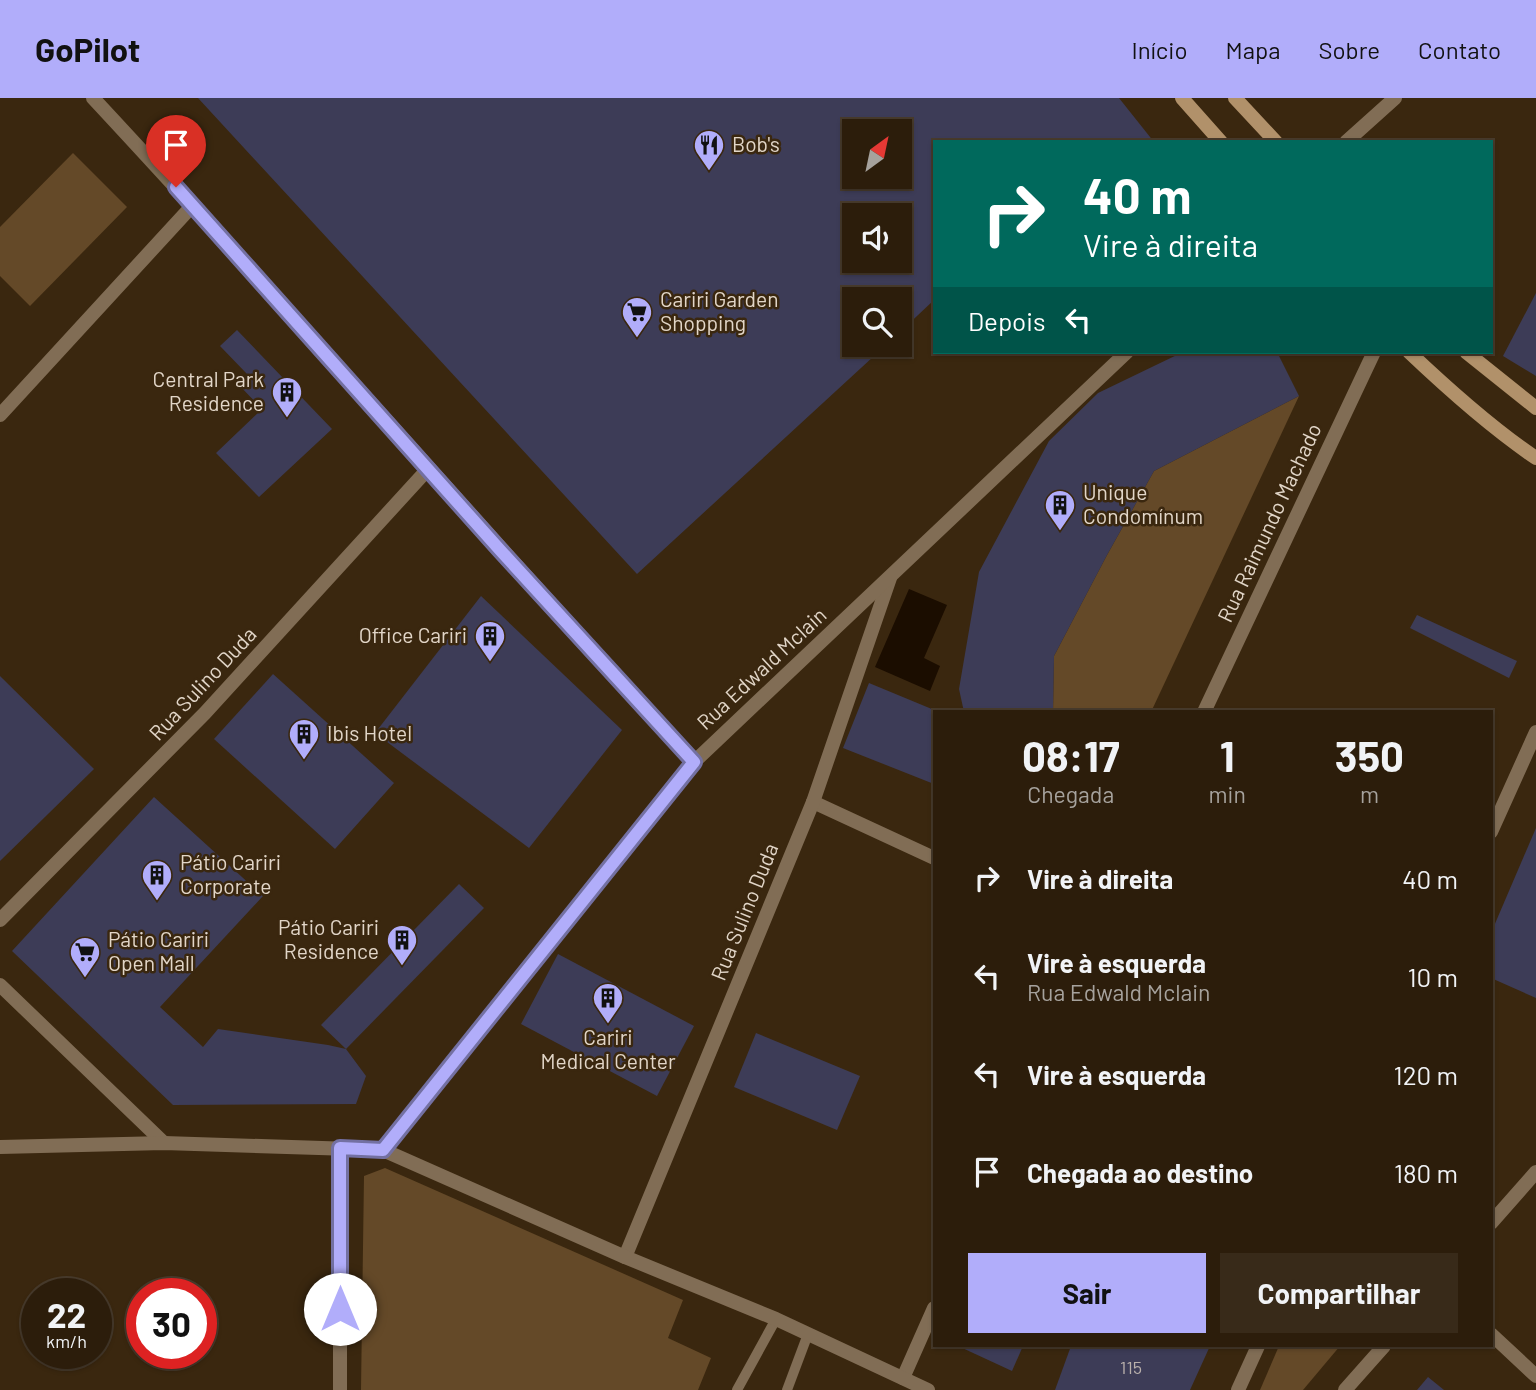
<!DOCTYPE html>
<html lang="pt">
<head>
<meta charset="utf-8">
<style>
  body { margin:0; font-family:Barlow,sans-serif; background:#382a19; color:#f1f3f6; height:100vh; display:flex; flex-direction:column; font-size:26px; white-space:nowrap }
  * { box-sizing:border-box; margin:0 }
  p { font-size:23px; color:#a6a29d }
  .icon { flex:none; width:38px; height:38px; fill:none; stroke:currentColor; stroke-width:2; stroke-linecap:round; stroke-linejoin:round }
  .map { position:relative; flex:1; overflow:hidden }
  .details { position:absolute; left:933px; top:612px; width:560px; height:637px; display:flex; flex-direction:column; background:#2c1d0b; border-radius:0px; box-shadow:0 2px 5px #0004,0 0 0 2px #483b2c }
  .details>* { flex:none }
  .top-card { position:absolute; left:933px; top:42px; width:560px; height:214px; border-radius:0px; box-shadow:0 2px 5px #0004,0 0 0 2px #483b2c; background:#00695c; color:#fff; overflow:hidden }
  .needle { width:46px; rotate:33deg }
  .tools { position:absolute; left:842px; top:21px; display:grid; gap:14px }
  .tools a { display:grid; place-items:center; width:70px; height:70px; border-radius:0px; background:#2c1d0b; box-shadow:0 2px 5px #0004,0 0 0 2px #483b2c; font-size:35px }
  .speed { position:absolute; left:21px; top:1180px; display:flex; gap:14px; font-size:35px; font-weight:700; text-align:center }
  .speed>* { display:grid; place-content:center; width:91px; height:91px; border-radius:50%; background:#2c1d0b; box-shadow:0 2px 5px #0004,0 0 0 2px #483b2c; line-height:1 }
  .speed small { font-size:18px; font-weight:400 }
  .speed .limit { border:10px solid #d22; background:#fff; color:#111 }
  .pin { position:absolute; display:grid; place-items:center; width:60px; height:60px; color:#fff; margin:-72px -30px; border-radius:50% 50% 50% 0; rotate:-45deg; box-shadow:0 0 7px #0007 }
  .pin .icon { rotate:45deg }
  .me { position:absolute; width:77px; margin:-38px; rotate:0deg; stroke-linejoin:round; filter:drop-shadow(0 0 5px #0008) }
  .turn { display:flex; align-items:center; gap:24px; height:147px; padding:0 35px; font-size:32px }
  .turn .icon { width:91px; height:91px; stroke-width:2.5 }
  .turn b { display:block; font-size:49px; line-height:60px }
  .then { display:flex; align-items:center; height:66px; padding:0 35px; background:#0003; gap:14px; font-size:26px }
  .eta { display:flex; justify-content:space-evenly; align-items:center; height:119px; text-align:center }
  .eta b { font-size:42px; font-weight:700; line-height:49px }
  .cta { display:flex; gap:14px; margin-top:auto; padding:14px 35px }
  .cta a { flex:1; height:80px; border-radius:0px; background:#b1adfa; color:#111; font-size:28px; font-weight:700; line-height:80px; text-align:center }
  .cta a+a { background:#382a19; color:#f1f3f6 }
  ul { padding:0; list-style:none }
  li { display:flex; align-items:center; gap:21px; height:98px; padding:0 35px }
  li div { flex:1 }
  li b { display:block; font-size:26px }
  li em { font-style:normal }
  header { display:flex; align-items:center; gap:42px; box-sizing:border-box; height:98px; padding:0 35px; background:#b1adfa; color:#111 }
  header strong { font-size:33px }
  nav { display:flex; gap:38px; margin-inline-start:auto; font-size:24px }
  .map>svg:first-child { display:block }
</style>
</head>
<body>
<header>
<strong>GoPilot</strong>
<nav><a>Início</a><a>Mapa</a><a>Sobre</a><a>Contato</a></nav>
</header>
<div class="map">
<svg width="1536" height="1292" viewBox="0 0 1536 1292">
  <rect width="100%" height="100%" fill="#3a270f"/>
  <!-- green -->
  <g fill="#644928">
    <polygon points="73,55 127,109 30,208 0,178 0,129"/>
    <polygon points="1299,298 1151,614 1053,614 1054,558 1107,457 1154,373"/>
    <polygon points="385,1070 683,1202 668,1240 711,1260 698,1292 361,1292 364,1078"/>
    <polygon points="1279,1248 1340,1248 1303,1292 1260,1292"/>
  </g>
  <!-- water -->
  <polygon fill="#1b0d00" points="909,491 947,507 924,560 940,568 930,593 875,569"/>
  <!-- building -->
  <g fill="#3d3c57" fill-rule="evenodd">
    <path d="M198,0H1119L1154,44H934V202L900,234V201H854V247H886L637,476ZM854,33H900V79H854ZM854,117H900V163H854Z"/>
    <polygon points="1536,195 1536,278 1503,258"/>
    <polygon points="237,232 332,331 259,399 216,355 262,311 237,285 247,276 220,248"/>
    <polygon points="1183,254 1277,254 1299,298 1154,373 1107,457 1054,558 1053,614 964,614 959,591 979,474 1049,343 1098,295"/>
    <polygon points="481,498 622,632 529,750 375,635"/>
    <polygon points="1417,517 1517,563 1509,580 1410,530"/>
    <polygon points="273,576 394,685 335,751 214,641"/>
    <polygon points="0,578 94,671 0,763"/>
    <polygon points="869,585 939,614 934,614 934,686 843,650"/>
    <polygon points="154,699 263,798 160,909 203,949 218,931 328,947 346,951 366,978 356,1006 173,1007 12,853"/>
    <polygon points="1536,730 1536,900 1491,880 1491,835"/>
    <polygon points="459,786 484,810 346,951 321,927"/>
    <polygon points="558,856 694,928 657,998 521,926"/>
    <polygon points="756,935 860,978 837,1032 734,989"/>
    <polygon points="958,1248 1023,1248 1012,1273"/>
    <polygon points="1071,1248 1210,1248 1190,1292 1055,1292"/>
    <polygon points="1428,1279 1444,1292 1417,1292"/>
  </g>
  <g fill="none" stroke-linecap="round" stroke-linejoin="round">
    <!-- service -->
    <g stroke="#816d55" stroke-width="10">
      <polyline points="737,1292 776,1221"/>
      <polyline points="787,1292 808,1236"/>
    </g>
    <!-- minor -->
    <g stroke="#816d55" stroke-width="14">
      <path d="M93,0C296,218 493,443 694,664"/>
      <polyline points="1346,44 1395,0"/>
      <polyline points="0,317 193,107"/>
      <polyline points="1204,614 1374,254"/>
      <polyline points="813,704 934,760"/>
      <polyline points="0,822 205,615 428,371"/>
      <polyline points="625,1159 813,704 890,480"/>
      <polyline points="1491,1236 1536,1278"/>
      <polyline points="903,1280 934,1210"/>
      <polyline points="340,1292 340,1050"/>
    </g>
    <!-- tertiary -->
    <g stroke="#816d55" stroke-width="14">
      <polyline points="1491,734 1536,634"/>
      <polyline points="0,887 164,1045"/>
      <polyline points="0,1049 164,1045 383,1052 625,1159 776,1221 928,1292"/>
      <polyline points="383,1052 694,664 1127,254"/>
      <polyline points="1491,1125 1536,1074"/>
      <polyline points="1238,1292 1258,1248"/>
      <polyline points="1345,1292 1384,1248"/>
    </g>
    <!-- secondary -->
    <g stroke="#b1916a" stroke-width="14">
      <polyline points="1182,0 1221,44"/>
      <polyline points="1235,0 1276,44"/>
      <path d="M1409,254C1448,291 1490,329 1536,360"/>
      <polyline points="1466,254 1536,310"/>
    </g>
  </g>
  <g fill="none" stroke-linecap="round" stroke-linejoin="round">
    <!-- route casing -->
    <g stroke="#7370a2" stroke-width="18">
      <polyline id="route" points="176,89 500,452 694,664 383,1052 340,1050 340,1211"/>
    </g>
    <!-- route -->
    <use href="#route" stroke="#b1adfa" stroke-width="12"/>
  </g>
  <!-- icons -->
  <defs>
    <g id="restaurant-pin" transform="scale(1.575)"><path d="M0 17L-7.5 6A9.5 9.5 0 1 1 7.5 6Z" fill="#b1adfa" stroke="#3a270f"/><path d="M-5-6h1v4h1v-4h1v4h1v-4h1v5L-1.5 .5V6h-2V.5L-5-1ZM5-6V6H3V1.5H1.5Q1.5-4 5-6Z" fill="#111"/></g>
    <g id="supermarket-pin" transform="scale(1.575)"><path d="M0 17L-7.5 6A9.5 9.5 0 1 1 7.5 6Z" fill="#b1adfa" stroke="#3a270f"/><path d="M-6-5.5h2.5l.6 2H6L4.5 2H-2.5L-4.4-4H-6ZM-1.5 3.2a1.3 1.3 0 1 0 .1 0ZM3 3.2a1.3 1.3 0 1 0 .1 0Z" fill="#111"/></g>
    <g id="building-pin" transform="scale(1.575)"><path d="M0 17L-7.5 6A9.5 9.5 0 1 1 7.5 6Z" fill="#b1adfa" stroke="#3a270f"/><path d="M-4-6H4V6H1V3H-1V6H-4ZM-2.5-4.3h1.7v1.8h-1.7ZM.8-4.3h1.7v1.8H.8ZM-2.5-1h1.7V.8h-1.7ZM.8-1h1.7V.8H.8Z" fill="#111"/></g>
  </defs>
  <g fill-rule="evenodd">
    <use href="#restaurant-pin" x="709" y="47"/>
    <use href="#supermarket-pin" x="637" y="214"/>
    <use href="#building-pin" x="287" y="294"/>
    <use href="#building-pin" x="1060" y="407"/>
    <use href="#building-pin" x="490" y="538"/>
    <use href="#building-pin" x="304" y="636"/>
    <use href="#building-pin" x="157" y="777"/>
    <use href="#building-pin" x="402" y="842"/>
    <use href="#supermarket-pin" x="85" y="854"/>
    <use href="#building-pin" x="608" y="900"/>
  </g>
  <g text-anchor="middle" stroke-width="5" stroke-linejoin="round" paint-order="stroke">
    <!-- number labels -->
    <g font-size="18" fill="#b9b0ac">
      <text x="1131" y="1276">115</text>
    </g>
    <!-- poi labels -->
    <g font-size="21" fill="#e2d6c8" stroke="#3a270f" text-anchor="start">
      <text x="732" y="54">Bob's</text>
      <text x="660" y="209">Cariri Garden<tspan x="660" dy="24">Shopping</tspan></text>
      <text x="264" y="289" text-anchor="end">Central Park<tspan x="264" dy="24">Residence</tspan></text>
      <text x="1083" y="402">Unique<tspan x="1083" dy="24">Condomínum</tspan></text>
      <text x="467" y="545" text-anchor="end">Office Cariri</text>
      <text x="327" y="643">Ibis Hotel</text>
      <text x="180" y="772">Pátio Cariri<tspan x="180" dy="24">Corporate</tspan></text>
      <text x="379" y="837" text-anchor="end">Pátio Cariri<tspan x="379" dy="24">Residence</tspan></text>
      <text x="108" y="849">Pátio Cariri<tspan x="108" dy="24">Open Mall</tspan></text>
      <text x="608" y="947" text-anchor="middle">Cariri<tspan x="608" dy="24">Medical Center</tspan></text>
    </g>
    <!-- street labels -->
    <g font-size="21" fill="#e2d6c8" stroke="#3a270f">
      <text transform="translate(1270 425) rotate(-65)" y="7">Rua Raimundo Machado</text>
      <text transform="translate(762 571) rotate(-43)" y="7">Rua Edwald Mclain</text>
      <text transform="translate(203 586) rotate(-47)" y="7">Rua Sulino Duda</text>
      <text transform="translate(745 814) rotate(-68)" y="7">Rua Sulino Duda</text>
    </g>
  </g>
</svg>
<div class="tools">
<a><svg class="needle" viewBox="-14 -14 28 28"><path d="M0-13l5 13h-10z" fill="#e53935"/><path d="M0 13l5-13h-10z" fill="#a6a29d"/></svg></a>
<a><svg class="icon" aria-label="sound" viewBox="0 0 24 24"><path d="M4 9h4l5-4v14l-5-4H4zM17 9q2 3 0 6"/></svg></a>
<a><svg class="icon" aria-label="search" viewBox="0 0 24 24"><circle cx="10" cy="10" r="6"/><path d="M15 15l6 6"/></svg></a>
</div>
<div class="speed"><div>22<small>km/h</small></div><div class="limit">30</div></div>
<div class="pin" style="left:176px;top:89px;background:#d93025"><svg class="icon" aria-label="arrive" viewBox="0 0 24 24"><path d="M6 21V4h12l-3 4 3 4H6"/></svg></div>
<svg class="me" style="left:340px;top:1211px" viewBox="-20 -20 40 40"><circle r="19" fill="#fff"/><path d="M0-13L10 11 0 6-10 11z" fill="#b1adfa"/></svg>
<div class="top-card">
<div class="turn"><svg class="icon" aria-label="right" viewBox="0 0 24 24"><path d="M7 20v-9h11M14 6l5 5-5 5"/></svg><div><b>40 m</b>Vire à direita</div></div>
<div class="then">Depois<svg class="icon" aria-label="left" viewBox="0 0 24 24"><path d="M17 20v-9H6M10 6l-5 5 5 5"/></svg></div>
</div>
<section class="details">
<div class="eta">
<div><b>08:17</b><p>Chegada</p></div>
<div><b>1</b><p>min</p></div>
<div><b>350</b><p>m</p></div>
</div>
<ul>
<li><svg class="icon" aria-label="right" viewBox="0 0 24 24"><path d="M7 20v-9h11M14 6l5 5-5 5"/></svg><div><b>Vire à direita</b></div><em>40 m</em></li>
<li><svg class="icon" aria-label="left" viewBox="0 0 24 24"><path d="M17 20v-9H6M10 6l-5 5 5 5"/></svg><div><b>Vire à esquerda</b><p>Rua Edwald Mclain</p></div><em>10 m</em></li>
<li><svg class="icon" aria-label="left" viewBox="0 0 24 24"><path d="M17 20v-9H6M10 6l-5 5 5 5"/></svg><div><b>Vire à esquerda</b></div><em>120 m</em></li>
<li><svg class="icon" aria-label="arrive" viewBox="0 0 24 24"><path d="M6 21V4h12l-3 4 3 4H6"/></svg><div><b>Chegada ao destino</b></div><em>180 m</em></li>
</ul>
<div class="cta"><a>Sair</a><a>Compartilhar</a></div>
</section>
</div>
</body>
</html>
